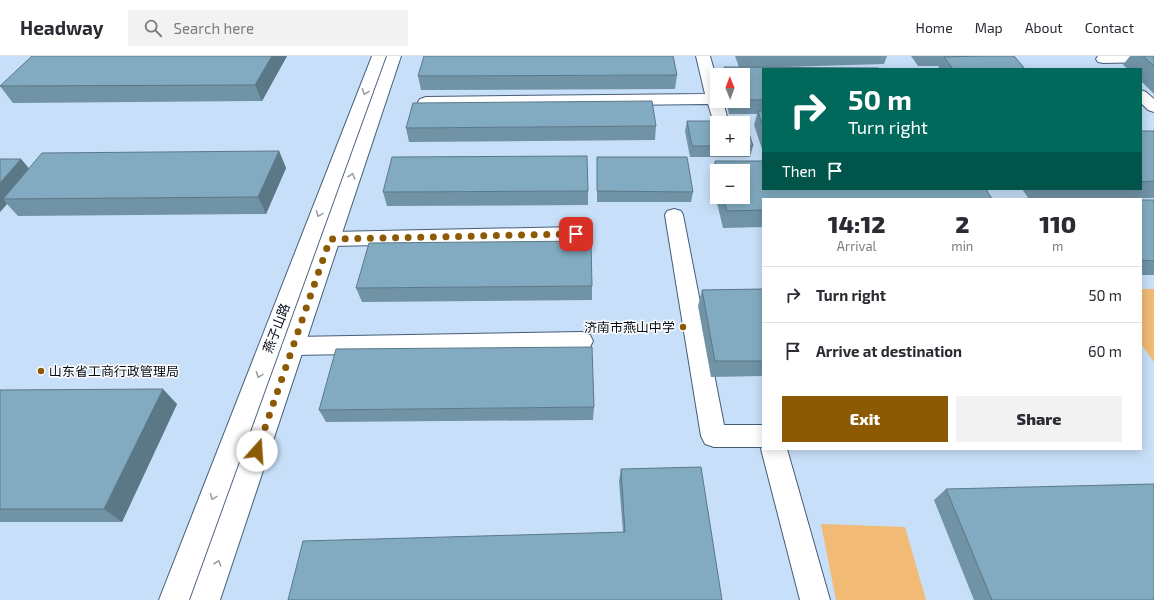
<!DOCTYPE html>
<html lang="en">
<head>
<meta charset="utf-8">
<style>
  body { margin:0; font-family:"Exo 2","Noto Sans SC",sans-serif; background:#f2f2f3; color:#2b2b33; height:100vh; display:flex; flex-direction:column; font-size:15px; white-space:nowrap }
  * { box-sizing:border-box; margin:0 }
  p { font-size:13px; color:#7c7c81 }
  .icon { flex:none; width:22px; height:22px; fill:none; stroke:currentColor; stroke-width:2; stroke-linecap:round; stroke-linejoin:round }
  .map { position:relative; flex:1; overflow:hidden }
  .sheet { position:absolute; left:762px; top:142px; width:380px; height:252px; display:flex; flex-direction:column; background:#fff; border-radius:0px; box-shadow:0 2px 10px #0003 }
  .sheet>* { flex:none }
  .top-card { position:absolute; left:762px; top:12px; width:380px; height:122px; border-radius:0px; box-shadow:0 2px 10px #0003; background:#00695c; color:#fff; overflow:hidden }
  .needle { width:26px; rotate:359deg }
  .buttons { position:absolute; left:710px; top:12px; display:grid; gap:8px }
  .buttons a { display:grid; place-items:center; width:40px; height:40px; border-radius:0px; background:#fff; box-shadow:0 2px 10px #0003; font-size:20px }
  .pin { position:absolute; display:grid; place-items:center; width:34px; height:34px; color:#fff; margin:-17px; border-radius:8px; box-shadow:0 2px 6px #0006 }
  .me { position:absolute; width:44px; margin:-22px; rotate:19deg; stroke-linejoin:round; filter:drop-shadow(0 0 3px #0008) }
  .turn { display:flex; align-items:center; gap:14px; height:84px; padding:0 20px; font-size:18px }
  .turn .icon { width:52px; height:52px; stroke-width:2.5 }
  .turn b { display:block; font-size:28px; line-height:34px }
  .then { display:flex; align-items:center; height:38px; padding:0 20px; background:#0003; gap:8px; font-size:15px }
  .eta { display:flex; justify-content:space-evenly; align-items:center; height:68px; text-align:center }
  .eta b { font-size:24px; font-weight:800; line-height:28px }
  .primary-button { display:flex; gap:8px; margin-top:auto; padding:8px 20px }
  .primary-button a { flex:1; height:46px; border-radius:0px; background:#8c5a05; color:#fff; font-size:16px; font-weight:800; line-height:46px; text-align:center }
  .primary-button a+a { background:#f2f2f3; color:#2b2b33 }
  ul { padding:0; list-style:none }
  li { display:flex; align-items:center; gap:12px; height:56px; padding:0 20px; border-top:1px solid #e1e1e2 }
  li div { flex:1 }
  li b { display:block; font-size:15px }
  li em { font-style:normal }
  header { display:flex; align-items:center; gap:24px; box-sizing:border-box; height:56px; padding:0 20px; background:#fff; border-bottom:1px solid #e1e1e2 }
  header strong { font-size:19px }
  nav { display:flex; gap:22px; margin-inline-start:auto; font-size:14px }
  .search { width:280px; height:36px; background:#f2f2f3; display:flex; align-items:center; gap:10px; box-sizing:border-box; padding:0 14px; border-radius:0px; color:#7c7c81; font-size:15px }
  .map>svg:first-child { display:block }
</style>
</head>
<body>
<header>
<strong>Headway</strong>
<div class="search"><svg class="icon" aria-label="search" viewBox="0 0 24 24"><circle cx="10" cy="10" r="6"/><path d="M15 15l6 6"/></svg>Search here</div>
<nav><a>Home</a><a>Map</a><a>About</a><a>Contact</a></nav>
</header>
<div class="map">
<svg width="1154" height="544" viewBox="0 0 1154 544">
  <rect width="100%" height="100%" fill="#c8dff9"/>
  <!-- green -->
  <g fill="#f1ba75">
    <polygon points="1141,233 1154,233 1154,306 1141,288"/>
    <polygon points="821,468 905,471 926,544 836,544"/>
  </g>
  <g fill="none" stroke-linecap="round" stroke-linejoin="round">
    <!-- minor casing -->
    <g stroke="#445d79" stroke-width="2">
      <g id="minor">
        <polygon points="696,0 710,0 717,25 717,45 723,45 727,61 725,64 719,66 713,64 708,48 426,51 420,49 418,46 420,43 426,41 705,38"/>
        <polygon points="1098,0 1154,0 1154,6 1103,7 1098,6 1096,3"/>
        <polygon points="1141,34 1146,36 1154,43 1154,56 1148,54 1141,47"/>
        <polygon points="674,153 681,155 683,159 724,369 763,369 763,393 787,393 830,544 800,544 761,393 762,391 714,391 705,388 701,380 665,159 667,155"/>
        <polygon points="576,171 583,173 586,178 583,183 576,185 331,190 324,188 321,183 324,178 331,176"/>
        <polygon points="582,276 590,279 593,285 590,291 582,294 293,299 285,296 282,290 285,284 293,281"/>
      </g>
    </g>
    <!-- tertiary casing -->
    <g stroke="#445d79" stroke-width="2">
      <g id="tertiary">
        <polygon points="372,0 386,0 189,544 159,544"/>
        <polygon points="387,0 401,0 220,544 190,544"/>
      </g>
    </g>
    <!-- minor -->
    <use href="#minor" fill="#fff" fill-rule="evenodd"/>
    <!-- tertiary -->
    <use href="#tertiary" fill="#fff" fill-rule="evenodd"/>
  </g>
  <!-- wall -->
  <g fill="#7093a6" fill-rule="evenodd">
    <polygon points="287,0 262,45 13,47 0,30"/>
    <polygon points="735,0 887,0 884,8 783,11 763,13 763,96 754,69 757,58 729,58 726,45 743,45 743,19 722,19 724,11 739,11"/>
    <polygon points="911,0 1014,0 1025,13 938,13 939,10 918,10"/>
    <polygon points="1130,0 1154,0 1154,38 1141,25 1141,13 1128,13 1123,9"/>
    <polygon points="677,19 675,33 421,34 418,20"/>
    <path d="M687,65H745L753,90L750,101H690L685,75ZM717,67H743V93H717Z"/>
    <polygon points="656,70 655,84 409,86 406,72"/>
    <polygon points="1141,75 1154,75 1154,142 1104,143 1029,143 1022,133 1141,133"/>
    <polygon points="279,95 286,112 266,158 18,160 7,148 0,156 0,103 21,103 29,113"/>
    <polygon points="597,101 693,136 691,146 597,146"/>
    <path d="M715,105L763,143V171L723,172L711,122ZM717,115L743,141H717Z"/>
    <polygon points="588,135 588,149 387,150 383,136"/>
    <rect x="1141" y="144" width="13" height="75"/>
    <polygon points="592,230 592,244 362,246 356,232"/>
    <polygon points="763,233 763,320 711,321 698,250 702,234"/>
    <polygon points="0,334 177,348 122,466 0,466"/>
    <polygon points="594,351 593,364 326,366 319,354"/>
    <polygon points="621,413 722,544 623,476 619,425"/>
    <polygon points="946,433 1154,544 974,544 934,444"/>
  </g>
  <!-- shaded-wall -->
  <g fill="#5b7887">
    <polygon points="272,0 287,0 262,45 255,29"/>
    <polygon points="279,95 286,112 266,158 258,141"/>
    <polygon points="21,103 33,117 3,143 7,148 0,156 0,127"/>
    <polygon points="163,333 177,348 122,466 104,453"/>
  </g>
  <!-- building -->
  <g fill="#82abc1" stroke="#5b7887">
    <polygon points="32,0 272,0 255,29 0,30"/>
    <polygon points="424,0 673,0 677,19 418,20"/>
    <polygon points="981,0 1014,0 1025,13 953,13 944,1"/>
    <polygon points="1143,0 1154,0 1154,10"/>
    <polygon points="724,11 879,12 880,13 763,13 763,44 743,44 743,19 726,19"/>
    <polygon points="652,45 656,70 406,72 413,47"/>
    <polygon points="758,55 763,55 763,72"/>
    <polygon points="687,65 745,65 753,90 743,90 743,67 717,67 717,90 692,90"/>
    <polygon points="1141,75 1154,75 1154,125 1141,126"/>
    <polygon points="279,95 258,141 3,143 42,97"/>
    <polygon points="587,100 588,135 383,136 392,101"/>
    <polygon points="597,101 687,101 693,136 597,135"/>
    <polygon points="0,103 21,103 0,127"/>
    <polygon points="715,105 763,105 763,133 986,133 992,143 763,143 763,154 727,155 723,141 743,141 743,115 717,115"/>
    <polygon points="1141,144 1154,144 1154,205 1141,204"/>
    <polygon points="591,185 592,230 356,232 369,187"/>
    <polygon points="763,233 763,305 715,305 702,234"/>
    <polygon points="592,291 594,351 319,354 336,293"/>
    <polygon points="163,333 104,453 0,453 0,334"/>
    <polygon points="701,411 722,544 288,544 303,485 625,476 621,413"/>
    <polygon points="1154,428 1154,544 992,544 946,433"/>
  </g>
  <!-- one-way arrows -->
  <defs><path id="oneway-chevron" d="M-2-3.5L2.5 0L-2 3.5" fill="none" stroke-width="1.6" stroke-linecap="round" stroke-linejoin="round"/></defs>
  <g stroke="#9b9ea2">
    <use href="#oneway-chevron" transform="translate(365 36) rotate(111)"/>
    <use href="#oneway-chevron" transform="translate(352 120) rotate(-71)"/>
    <use href="#oneway-chevron" transform="translate(319 158) rotate(111)"/>
    <use href="#oneway-chevron" transform="translate(259 319) rotate(111)"/>
    <use href="#oneway-chevron" transform="translate(213 441) rotate(111)"/>
    <use href="#oneway-chevron" transform="translate(218 507) rotate(-71)"/>
  </g>
  <g fill="none" stroke-linecap="round" stroke-linejoin="round">
    <!-- route -->
    <polyline stroke="#8c5a05" stroke-width="7" stroke-dasharray="0 12.6" points="257,395 330,183 576,178"/>
  </g>
  <!-- markers -->
  <g fill="#8c5a05" stroke="#fdfdfd" stroke-width="1.5">
    <circle cx="683" cy="271" r="4"/>
    <circle cx="41" cy="315" r="4"/>
  </g>
  <g text-anchor="middle" stroke-width="3" stroke-linejoin="round" paint-order="stroke">
    <!-- poi labels -->
    <g font-size="13" fill="#040c16" stroke="#fdfdfd" text-anchor="end">
      <text x="675" y="276">济南市燕山中学</text>
      <text x="49" y="320" text-anchor="start">山东省工商行政管理局</text>
    </g>
    <!-- street labels -->
    <g font-size="13" fill="#040c16" stroke="#fdfdfd">
      <text transform="translate(276 272) rotate(-69)" y="5">燕子山路</text>
    </g>
  </g>
</svg>
<div class="buttons">
<a><svg class="needle" viewBox="-14 -14 28 28"><path d="M0-13l5 13h-10z" fill="#e53935"/><path d="M0 13l5-13h-10z" fill="#7c7c81"/></svg></a>
<a>+</a>
<a>−</a>
</div>
<div class="pin" style="left:576px;top:178px;background:#d93025"><svg class="icon" aria-label="arrive" viewBox="0 0 24 24"><path d="M6 21V4h12l-3 4 3 4H6"/></svg></div>
<svg class="me" style="left:257px;top:395px" viewBox="-20 -20 40 40"><circle r="19" fill="#fff"/><path d="M0-13L10 11 0 6-10 11z" fill="#8c5a05"/></svg>
<div class="top-card">
<div class="turn"><svg class="icon" aria-label="right" viewBox="0 0 24 24"><path d="M7 20v-9h11M14 6l5 5-5 5"/></svg><div><b>50 m</b>Turn right</div></div>
<div class="then">Then<svg class="icon" aria-label="arrive" viewBox="0 0 24 24"><path d="M6 21V4h12l-3 4 3 4H6"/></svg></div>
</div>
<section class="sheet">
<div class="eta">
<div><b>14:12</b><p>Arrival</p></div>
<div><b>2</b><p>min</p></div>
<div><b>110</b><p>m</p></div>
</div>
<ul>
<li><svg class="icon" aria-label="right" viewBox="0 0 24 24"><path d="M7 20v-9h11M14 6l5 5-5 5"/></svg><div><b>Turn right</b></div><em>50 m</em></li>
<li><svg class="icon" aria-label="arrive" viewBox="0 0 24 24"><path d="M6 21V4h12l-3 4 3 4H6"/></svg><div><b>Arrive at destination</b></div><em>60 m</em></li>
</ul>
<div class="primary-button"><a>Exit</a><a>Share</a></div>
</section>
</div>
</body>
</html>
